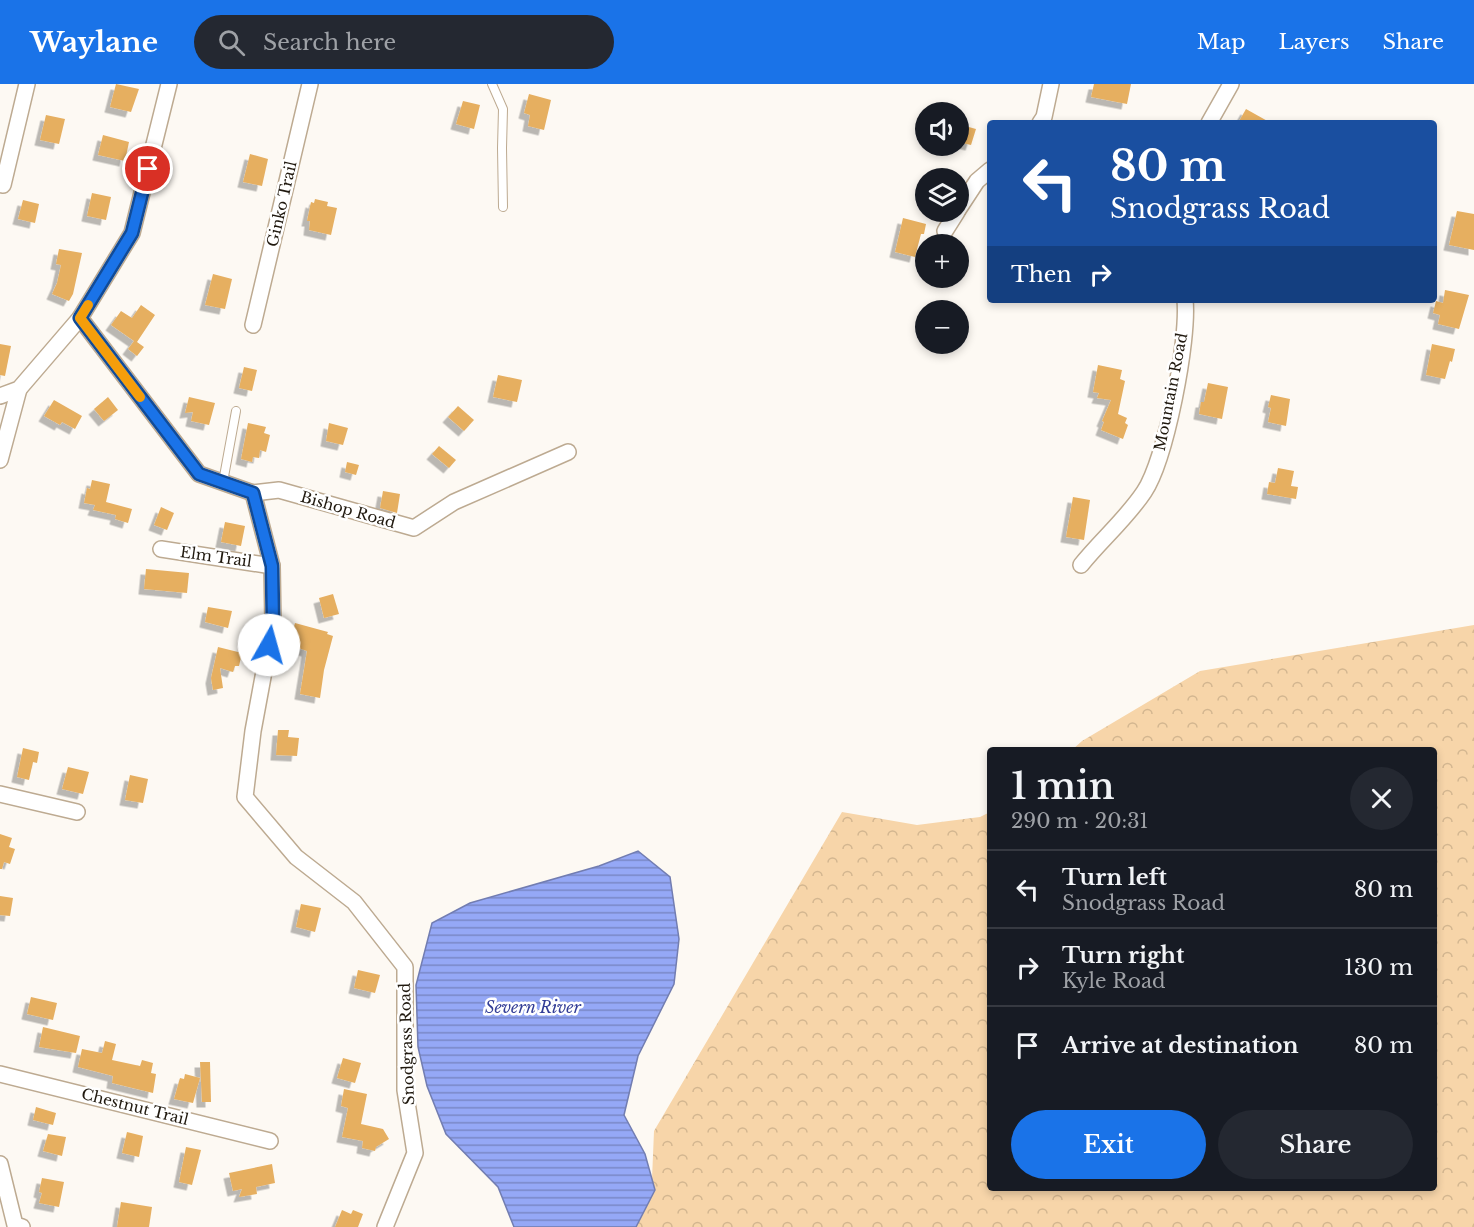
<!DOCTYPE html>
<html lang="en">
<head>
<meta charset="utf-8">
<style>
  body { margin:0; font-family:"Libre Baskerville",serif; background:#242831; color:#f1f3f6; height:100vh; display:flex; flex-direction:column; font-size:22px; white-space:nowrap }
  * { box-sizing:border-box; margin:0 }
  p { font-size:20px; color:#9ea1a6 }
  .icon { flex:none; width:33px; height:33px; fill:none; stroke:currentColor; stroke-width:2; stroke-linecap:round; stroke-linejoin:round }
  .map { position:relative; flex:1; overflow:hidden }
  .drawer { position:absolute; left:987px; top:663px; width:450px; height:444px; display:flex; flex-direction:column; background:#171b24; border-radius:6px; box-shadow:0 3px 9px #0003 }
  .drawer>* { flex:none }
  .guide { position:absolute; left:987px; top:36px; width:450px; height:183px; border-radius:6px; box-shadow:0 3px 9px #0003; background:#1a4fa0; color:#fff; overflow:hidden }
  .tools { position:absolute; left:915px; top:18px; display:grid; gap:12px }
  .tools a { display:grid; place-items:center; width:54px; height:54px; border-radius:50%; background:#171b24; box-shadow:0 3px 9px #0003; font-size:30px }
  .pin { position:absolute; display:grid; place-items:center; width:51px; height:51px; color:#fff; margin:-26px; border:3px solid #fff; border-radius:50%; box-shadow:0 2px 6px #0007 }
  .me { position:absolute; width:66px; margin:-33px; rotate:7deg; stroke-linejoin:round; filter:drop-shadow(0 0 4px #0008) }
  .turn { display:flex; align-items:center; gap:21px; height:126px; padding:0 24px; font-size:27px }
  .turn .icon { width:78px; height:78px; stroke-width:2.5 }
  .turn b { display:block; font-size:42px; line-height:51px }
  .then { display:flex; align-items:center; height:57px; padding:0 24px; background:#0003; gap:12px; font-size:22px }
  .round { display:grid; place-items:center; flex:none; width:63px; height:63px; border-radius:32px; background:#242831 }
  .head { display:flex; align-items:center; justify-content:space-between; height:102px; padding:0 24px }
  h1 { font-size:36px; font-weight:600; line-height:45px }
  .action { display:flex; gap:12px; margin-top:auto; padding:12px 24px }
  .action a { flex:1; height:69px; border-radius:36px; background:#1a73e8; color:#fff; font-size:24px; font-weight:600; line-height:69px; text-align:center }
  .action a+a { background:#242831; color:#f1f3f6 }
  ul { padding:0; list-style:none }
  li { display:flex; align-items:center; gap:18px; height:78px; padding:0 24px; border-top:2px solid #363941 }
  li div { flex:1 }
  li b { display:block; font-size:22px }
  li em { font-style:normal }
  header { display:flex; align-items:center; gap:36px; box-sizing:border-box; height:84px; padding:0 30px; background:#1a73e8; color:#fff }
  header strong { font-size:28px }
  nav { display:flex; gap:33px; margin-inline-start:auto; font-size:21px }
  .search { width:420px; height:54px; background:#242831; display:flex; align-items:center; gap:15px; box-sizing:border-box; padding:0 21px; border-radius:33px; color:#9ea1a6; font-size:22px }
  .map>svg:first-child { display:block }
</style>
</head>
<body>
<header>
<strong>Waylane</strong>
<div class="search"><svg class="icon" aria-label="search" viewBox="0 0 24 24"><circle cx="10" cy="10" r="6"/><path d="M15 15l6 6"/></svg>Search here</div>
<nav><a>Map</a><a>Layers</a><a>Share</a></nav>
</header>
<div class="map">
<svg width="1474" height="1143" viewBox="0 0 1474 1143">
  <defs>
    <pattern id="forest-crowns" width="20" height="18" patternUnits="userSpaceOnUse" patternTransform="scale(1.5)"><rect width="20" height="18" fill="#f7d5a9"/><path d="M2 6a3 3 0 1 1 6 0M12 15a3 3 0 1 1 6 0" fill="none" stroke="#d3b690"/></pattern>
    <pattern id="water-rules" width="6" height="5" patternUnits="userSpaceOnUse" patternTransform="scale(1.5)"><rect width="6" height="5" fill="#95a8f6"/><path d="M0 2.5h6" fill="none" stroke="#7988c6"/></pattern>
    <filter id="shadow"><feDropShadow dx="-5.5" dy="5.5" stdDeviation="0" flood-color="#0004"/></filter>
  </defs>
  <rect width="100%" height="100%" fill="#fdf9f3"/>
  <!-- forest -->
  <polygon fill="url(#forest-crowns)" points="1474,541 1474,1143 636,1143 655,1106 652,1095 654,1047 842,728 917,741 980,733 990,728 990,1104 1434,1104 1434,666 1072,666 1082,657 1200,587"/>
  <!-- water -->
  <polygon fill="url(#water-rules)" stroke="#727db1" stroke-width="1.5" points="638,767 670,793 679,855 674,900 638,972 624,1031 645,1070 655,1106 636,1143 514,1143 498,1103 446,1050 427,1002 418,963 416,901 432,839 470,819 599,782"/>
  <!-- building -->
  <g fill="#e6af61" filter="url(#shadow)">
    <polygon points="116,0 139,5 131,28 110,23"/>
    <polygon points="1094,0 1131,0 1127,20 1091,13"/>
    <polygon points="529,10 551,16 544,46 528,42 530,31 524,29"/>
    <polygon points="463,17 480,21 474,45 456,40"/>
    <polygon points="1246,25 1271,39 1238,39"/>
    <polygon points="46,31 65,35 59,60 40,56"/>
    <polygon points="958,40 976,45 971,61 958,58"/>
    <polygon points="103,51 129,58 125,77 98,71"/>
    <polygon points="250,70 268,75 262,102 243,98"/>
    <polygon points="92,109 111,113 106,136 87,132"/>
    <polygon points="315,115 328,118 327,122 337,124 331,151 309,146 310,137 307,137 311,118 314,119"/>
    <polygon points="23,116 39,120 35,139 18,135"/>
    <polygon points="1457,127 1474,130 1474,166 1449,161"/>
    <polygon points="903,134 926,140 924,150 921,150 915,173 895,168"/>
    <polygon points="59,165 82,169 73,210 69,217 52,210 57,199 61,181 56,180"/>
    <polygon points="213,190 232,195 225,225 205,221"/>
    <polygon points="1445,206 1469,211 1459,245 1438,240 1440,231 1433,229 1436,217 1443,219"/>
    <polygon points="141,221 155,231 137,258 144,263 137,272 128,265 134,257 111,241 121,227 132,234"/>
    <polygon points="0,260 11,262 5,292 0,291"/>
    <polygon points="1432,260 1455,265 1452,278 1450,277 1445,295 1426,291"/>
    <polygon points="1098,281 1122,286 1120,295 1125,297 1118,330 1127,334 1125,339 1128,341 1123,355 1101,346 1104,338 1102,337 1111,316 1097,314 1099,309 1093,308"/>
    <polygon points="244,283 257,286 252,307 239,304"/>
    <polygon points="498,291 522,296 517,318 493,313"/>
    <polygon points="1208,299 1228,303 1222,335 1199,330 1201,318 1204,318"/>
    <polygon points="1271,311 1290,315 1286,342 1268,338 1271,324 1268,323"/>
    <polygon points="108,313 118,326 104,337 94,325"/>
    <polygon points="189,313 215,319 209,341 191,337 193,328 185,329"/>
    <polygon points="54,316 82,332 75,345 62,338 60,341 44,332"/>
    <polygon points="458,322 474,336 464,347 448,333"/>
    <polygon points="248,339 266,343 264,349 270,351 266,368 260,366 259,374 253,373 252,378 241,375"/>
    <polygon points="329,339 348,344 343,361 326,357"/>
    <polygon points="439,362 456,376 449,384 432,370"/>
    <polygon points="347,378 359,381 356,391 345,388"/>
    <polygon points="1278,384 1294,387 1291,402 1298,403 1296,415 1267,410 1269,398 1275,399"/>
    <polygon points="92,396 110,400 106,418 132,425 128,439 115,435 116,431 93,426 95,421 84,419 87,404 90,405"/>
    <polygon points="383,407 400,410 397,429 380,424"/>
    <polygon points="1073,413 1090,416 1084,456 1066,453"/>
    <polygon points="161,423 174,429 167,446 154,441"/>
    <polygon points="225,438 245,442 241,462 221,458"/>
    <polygon points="146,485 189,489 187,509 144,505"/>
    <polygon points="333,510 339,530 324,534 319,514"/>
    <polygon points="208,523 232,527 228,544 205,538"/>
    <polygon points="295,539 328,548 327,550 333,552 324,586 320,614 300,610 307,567 289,561"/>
    <polygon points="218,563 242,569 239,582 235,582 233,588 220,584 223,604 213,606 211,594"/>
    <polygon points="278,646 289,646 288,653 299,654 297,672 276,671"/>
    <polygon points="23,664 39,668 37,679 33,678 29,696 17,693"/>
    <polygon points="68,683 89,688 83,710 62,705"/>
    <polygon points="130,691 148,695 143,719 125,716"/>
    <polygon points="0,750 12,754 9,763 15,765 10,780 4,778 2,785 0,785"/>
    <polygon points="0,812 13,814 10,832 0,831"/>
    <polygon points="301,820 321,824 315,848 296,843"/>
    <polygon points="358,886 380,891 375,909 354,904"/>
    <polygon points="31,913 57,919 53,936 27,930"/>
    <polygon points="43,943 80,952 76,969 39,963"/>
    <polygon points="105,957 116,960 112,976 140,982 142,976 153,979 151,989 156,990 153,1009 112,999 113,992 78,983 82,965 102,969"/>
    <polygon points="343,974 361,979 355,999 337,994"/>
    <polygon points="200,978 210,978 211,1018 202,1018"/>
    <polygon points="185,990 200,994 193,1019 174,1015 180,994 184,995"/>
    <polygon points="344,1005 367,1010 361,1040 383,1045 389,1055 376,1063 375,1067 362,1064 363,1057 342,1053 348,1024 341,1022"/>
    <polygon points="36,1023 56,1029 53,1041 33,1036"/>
    <polygon points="127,1048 143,1052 139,1073 122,1069"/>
    <polygon points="48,1050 66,1053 62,1072 43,1067"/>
    <polygon points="186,1063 201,1066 192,1101 179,1098"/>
    <polygon points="272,1080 275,1099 256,1103 257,1110 239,1113 242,1105 233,1107 229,1089"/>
    <polygon points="42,1094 64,1098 59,1123 39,1119 42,1109 39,1108"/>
    <polygon points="121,1118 152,1123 149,1143 117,1143"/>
    <polygon points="342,1126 351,1130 353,1126 363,1130 358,1143 335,1143"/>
  </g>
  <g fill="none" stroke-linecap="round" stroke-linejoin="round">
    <!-- service casing -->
    <g stroke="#bdaa91" stroke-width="10">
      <g id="service">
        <polyline points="492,0 503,25 502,64 503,123"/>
        <polyline points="223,398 236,327"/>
      </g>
    </g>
    <!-- minor casing -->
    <g stroke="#bdaa91" stroke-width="18">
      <g id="minor">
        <polyline points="1040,39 1044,33 1051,0"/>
        <polyline points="1209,39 1231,0"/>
        <polyline points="3,101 27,0"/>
        <polyline points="958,126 977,97 990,86"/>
        <polyline points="945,147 957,128"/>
        <polyline points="80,234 199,390 253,409 279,406 414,444 454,418 568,368"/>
        <polyline points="253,241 310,0"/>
        <polyline points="0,312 19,305 80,234 132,149 169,0"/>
        <polyline points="0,376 19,305"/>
        <polyline points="253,409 272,482 273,539 253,647 245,713 296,773 354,818 405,883 405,1006 415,1069 385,1143"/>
        <polyline points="161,465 272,482"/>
        <path d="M1081,481C1101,456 1126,435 1144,408C1166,375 1189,256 1185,216"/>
        <polyline points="0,710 77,728"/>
        <polyline points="0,990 270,1057"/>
        <polyline points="0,1080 15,1141 22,1143"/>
      </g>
    </g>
    <!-- service -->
    <use href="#service" stroke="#fff" stroke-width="8"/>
    <!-- minor -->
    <use href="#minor" stroke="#fff" stroke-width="15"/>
  </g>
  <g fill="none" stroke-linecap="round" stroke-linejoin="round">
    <!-- route casing -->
    <g stroke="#114b97" stroke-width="15">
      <polyline id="route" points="148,85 132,149 80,234 199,390 253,409 272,482 273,539 269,561"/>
    </g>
    <!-- route -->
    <use href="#route" stroke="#1a73e8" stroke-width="10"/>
    <!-- slow -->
    <polyline stroke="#f59e0b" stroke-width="10" points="88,221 80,234 140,313"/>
  </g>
  <g text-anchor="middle" stroke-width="5" stroke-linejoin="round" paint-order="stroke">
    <!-- street labels -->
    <g font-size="15" fill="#20190f" stroke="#fff">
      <text transform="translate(282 120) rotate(-77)" y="5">Ginko Trail</text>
      <text transform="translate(1171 308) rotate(-79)" y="5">Mountain Road</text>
      <text transform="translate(348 426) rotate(16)" y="5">Bishop Road</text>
      <text transform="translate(216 473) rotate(8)" y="5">Elm Trail</text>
      <text transform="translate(407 960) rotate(-92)" y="5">Snodgrass Road</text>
      <text transform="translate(135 1023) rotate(14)" y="5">Chestnut Trail</text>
    </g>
    <!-- water labels -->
    <g font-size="16" font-style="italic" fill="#323d96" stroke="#fff">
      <text x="533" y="929">Severn River</text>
    </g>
  </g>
</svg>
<div class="tools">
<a><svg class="icon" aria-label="sound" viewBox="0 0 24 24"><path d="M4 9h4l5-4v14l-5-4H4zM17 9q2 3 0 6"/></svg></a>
<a><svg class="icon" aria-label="layers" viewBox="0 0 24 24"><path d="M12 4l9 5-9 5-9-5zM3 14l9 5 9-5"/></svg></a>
<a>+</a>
<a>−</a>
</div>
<div class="pin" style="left:148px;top:85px;background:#d93025"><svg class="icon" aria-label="arrive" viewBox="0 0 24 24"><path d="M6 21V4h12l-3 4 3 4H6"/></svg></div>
<svg class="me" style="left:269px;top:561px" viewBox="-20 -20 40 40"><circle r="19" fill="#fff"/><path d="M0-13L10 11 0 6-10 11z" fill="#1a73e8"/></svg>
<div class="guide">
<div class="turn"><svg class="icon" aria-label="left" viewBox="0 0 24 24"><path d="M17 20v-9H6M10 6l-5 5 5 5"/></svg><div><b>80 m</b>Snodgrass Road</div></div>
<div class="then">Then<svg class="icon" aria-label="right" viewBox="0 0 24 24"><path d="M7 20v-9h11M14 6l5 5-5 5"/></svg></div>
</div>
<section class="drawer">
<div class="head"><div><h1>1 min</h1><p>290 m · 20:31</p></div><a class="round"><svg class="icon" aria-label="close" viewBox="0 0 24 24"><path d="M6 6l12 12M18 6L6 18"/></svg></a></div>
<ul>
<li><svg class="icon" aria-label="left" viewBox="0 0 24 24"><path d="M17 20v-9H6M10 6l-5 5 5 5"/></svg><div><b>Turn left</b><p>Snodgrass Road</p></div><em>80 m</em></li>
<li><svg class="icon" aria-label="right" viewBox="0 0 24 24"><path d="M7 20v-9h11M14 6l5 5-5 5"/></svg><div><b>Turn right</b><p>Kyle Road</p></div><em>130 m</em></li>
<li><svg class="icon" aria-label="arrive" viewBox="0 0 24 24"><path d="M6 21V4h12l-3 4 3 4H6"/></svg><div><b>Arrive at destination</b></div><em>80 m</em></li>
</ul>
<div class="action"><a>Exit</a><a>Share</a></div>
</section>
</div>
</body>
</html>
